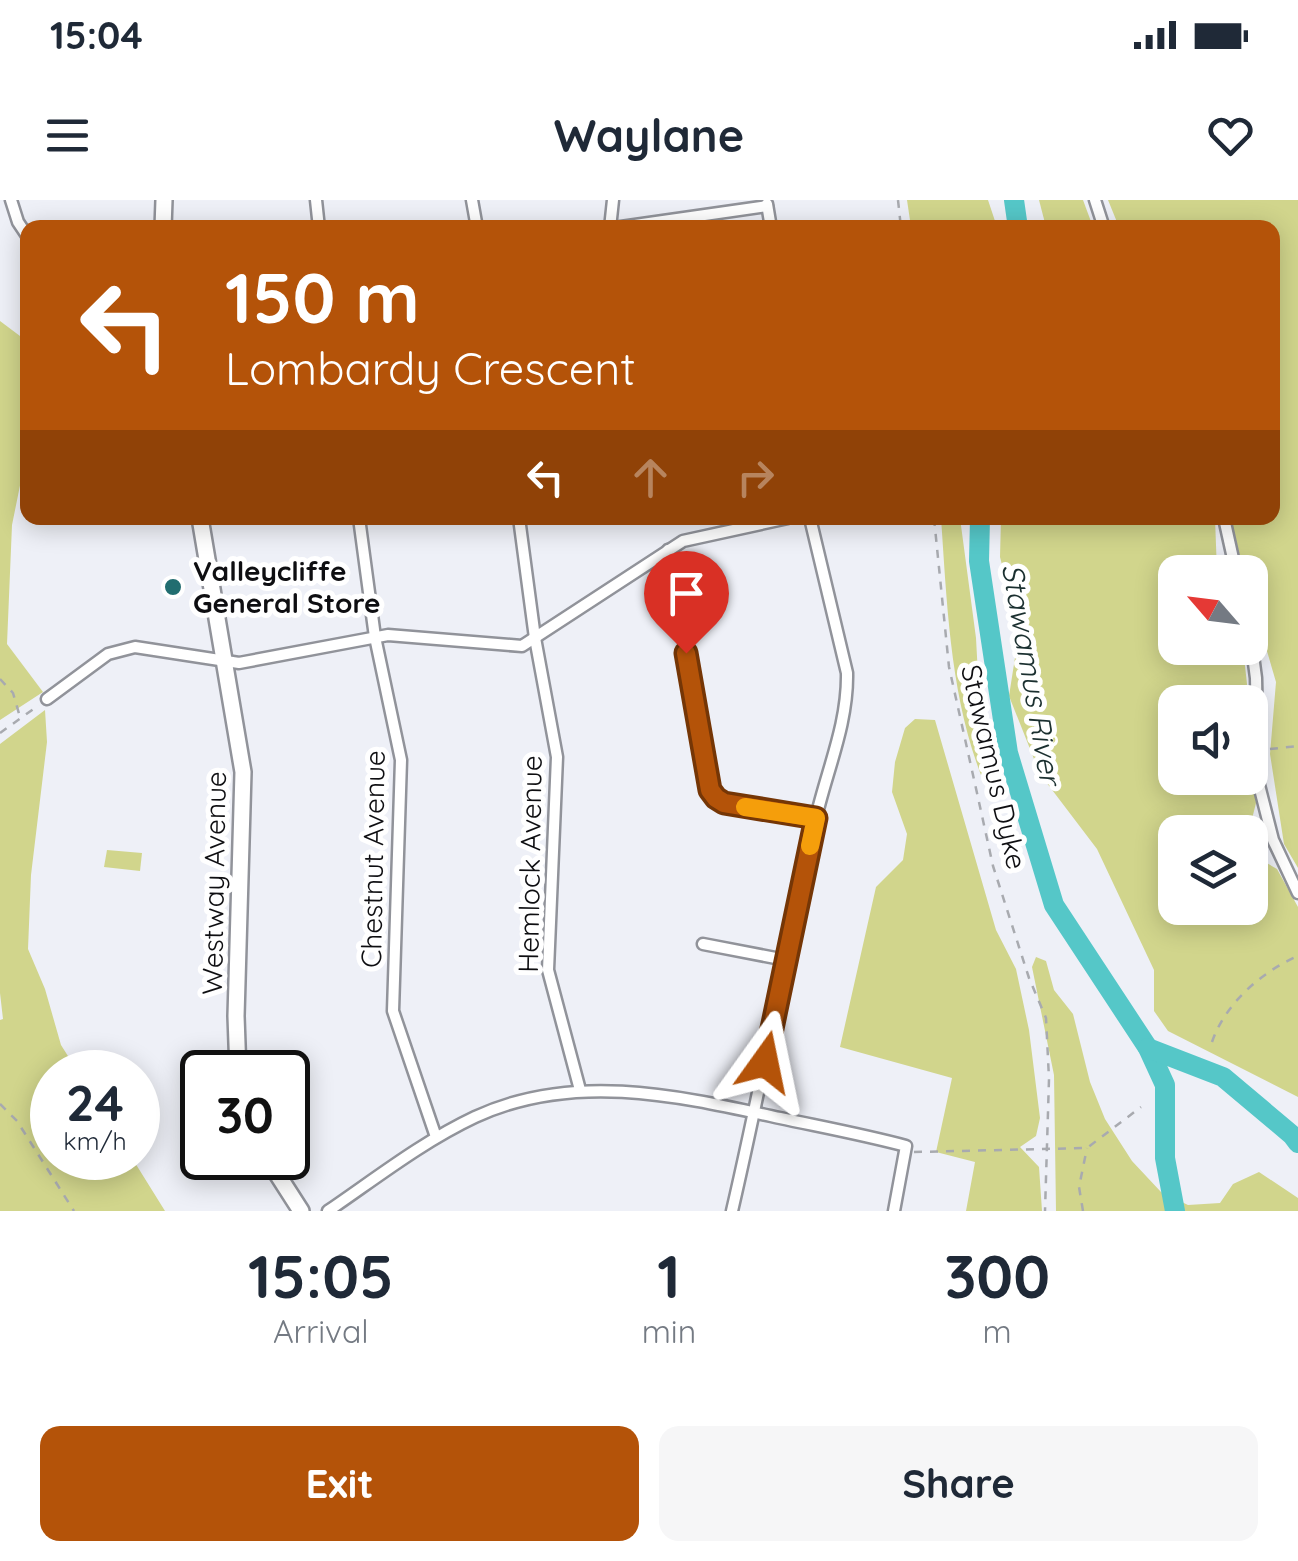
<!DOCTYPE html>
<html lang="en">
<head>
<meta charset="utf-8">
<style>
  body { margin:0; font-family:Quicksand,sans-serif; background:#f6f6f7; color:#1f2937; height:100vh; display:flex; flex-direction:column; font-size:38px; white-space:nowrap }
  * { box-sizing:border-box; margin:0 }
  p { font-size:32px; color:#747a83 }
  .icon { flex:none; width:55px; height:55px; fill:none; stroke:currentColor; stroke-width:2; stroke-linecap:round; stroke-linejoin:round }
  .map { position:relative; height:1011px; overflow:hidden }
  .drawer { display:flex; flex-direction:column; background:#fff; flex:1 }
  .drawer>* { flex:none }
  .guide { position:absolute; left:20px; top:20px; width:1260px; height:305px; border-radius:20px; box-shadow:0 5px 25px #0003; background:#b45309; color:#fff; overflow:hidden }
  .needle { width:65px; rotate:298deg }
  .tools { position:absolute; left:1158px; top:355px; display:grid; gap:20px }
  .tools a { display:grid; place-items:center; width:110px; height:110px; border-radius:20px; background:#fff; box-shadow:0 5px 25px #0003; font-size:50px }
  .speed { position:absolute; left:30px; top:850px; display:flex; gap:20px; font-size:50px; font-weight:700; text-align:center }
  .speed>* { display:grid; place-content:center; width:130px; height:130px; border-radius:50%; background:#fff; box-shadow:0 5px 25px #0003; line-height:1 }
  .speed small { font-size:25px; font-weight:400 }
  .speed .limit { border:5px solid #111; border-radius:15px; background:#fff; color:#111 }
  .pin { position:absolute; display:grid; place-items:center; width:85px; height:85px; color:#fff; margin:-102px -42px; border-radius:50% 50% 50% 0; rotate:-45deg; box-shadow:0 0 10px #0007 }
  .pin .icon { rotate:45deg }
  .me { position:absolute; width:110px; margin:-55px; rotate:12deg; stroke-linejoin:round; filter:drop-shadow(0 0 8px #0008) }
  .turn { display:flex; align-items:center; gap:35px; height:210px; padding:0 40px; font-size:45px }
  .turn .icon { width:130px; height:130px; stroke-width:2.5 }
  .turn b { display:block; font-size:70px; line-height:85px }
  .lanes { display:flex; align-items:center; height:95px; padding:0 40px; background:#0003; justify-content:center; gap:50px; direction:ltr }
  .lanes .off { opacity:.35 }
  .eta { display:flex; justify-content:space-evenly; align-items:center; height:170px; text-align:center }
  .eta b { font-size:60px; font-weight:700; line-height:70px }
  .cta { display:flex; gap:20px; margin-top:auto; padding:20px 40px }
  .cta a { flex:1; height:115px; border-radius:20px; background:#b45309; color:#fff; font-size:40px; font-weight:700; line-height:115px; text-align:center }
  .cta a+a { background:#f6f6f7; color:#1f2937 }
  .status { display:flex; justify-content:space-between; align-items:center; height:70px; padding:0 50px; background:#fff; direction:ltr }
  .status svg { height:28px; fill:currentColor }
  header { display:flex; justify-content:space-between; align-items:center; height:130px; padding:0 40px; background:#fff; font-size:45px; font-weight:700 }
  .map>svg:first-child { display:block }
</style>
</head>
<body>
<div class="status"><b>15:04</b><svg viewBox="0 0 49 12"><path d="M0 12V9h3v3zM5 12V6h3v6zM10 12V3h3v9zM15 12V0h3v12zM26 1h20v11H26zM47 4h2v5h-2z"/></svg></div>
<header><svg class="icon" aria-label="menu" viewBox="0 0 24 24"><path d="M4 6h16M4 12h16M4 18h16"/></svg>Waylane<svg class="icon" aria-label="heart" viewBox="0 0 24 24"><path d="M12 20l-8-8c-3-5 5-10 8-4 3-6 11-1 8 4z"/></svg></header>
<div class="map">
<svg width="1298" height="1011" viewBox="0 0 1298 1011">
  <rect width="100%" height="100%" fill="#eef0f7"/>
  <!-- green -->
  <g fill="#d1d58c" fill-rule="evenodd">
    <polygon points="907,0 988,0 997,27 911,27"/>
    <polygon points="1039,0 1083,0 1093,27 1046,27"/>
    <polygon points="1108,0 1298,0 1298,668 1284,644 1270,554 1276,482 1250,393 1250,372 1244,372 1230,318 1272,318 1272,28 1119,27"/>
    <polygon points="0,121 28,142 27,251 12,325 7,444 43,492 0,520"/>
    <path d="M941,318H960L976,438L979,494L994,559L993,578L981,575C950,494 947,403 941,318Z"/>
    <path d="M1001,318H1215L1217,372H1175V448H1243L1249,502H1175V578H1250V518L1256,603L1251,623L1258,650L1265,662L1277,669L1298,707V897L1168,831L1154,811V770L1097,649L1040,574L1009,496L1019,432L1000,357ZM1175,632H1250V708H1175Z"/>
    <polygon points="45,510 47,542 31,675 28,749 45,789 61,845 78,872 52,872 52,958 132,958 165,1011 0,1011 0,820 3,819 0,793 0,544"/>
    <polygon points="915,519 935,520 996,730 1016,769 1029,830 1040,918 1036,936 1020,947 1039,967 1042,1011 966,1011 975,962 936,952 952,878 840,847 876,687 903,660 907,634 892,592 895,562 905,528"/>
    <polygon points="107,650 142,653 140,671 104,667"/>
    <polygon points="1036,757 1046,761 1054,790 1073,814 1090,882 1105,919 1132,961 1161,992 1188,1005 1220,1003 1233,984 1259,972 1298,998 1298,1011 1056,1011 1054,875 1032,767"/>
  </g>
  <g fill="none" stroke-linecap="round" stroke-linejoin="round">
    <!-- river -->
    <g stroke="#55c7c8" stroke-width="20">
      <polyline points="1014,0 1018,28"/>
      <polyline points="980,318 979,361 1008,553 1054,705 1148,848 1165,885 1165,958 1175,1011"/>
      <polyline points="1148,848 1223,877 1292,935 1298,943"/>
    </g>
    <!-- street casing -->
    <g stroke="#91939a" stroke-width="15">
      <g id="street">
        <polyline points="11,0 18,22 28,37"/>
        <polyline points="316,0 319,28"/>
        <polyline points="472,0 477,28"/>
        <polyline points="1095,0 1104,28"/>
        <polyline points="767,4 771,28"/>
        <polyline points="610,28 613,0"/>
        <polyline points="614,28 767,6"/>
        <polyline points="359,318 375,437 401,560 393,811 436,937"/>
        <polyline points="519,318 535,438 557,557 548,770 580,890"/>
        <polyline points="1224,318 1236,372"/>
        <polyline points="668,350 710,590 715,599 724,603 816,618"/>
        <polyline points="1250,433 1256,478 1258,581 1273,640 1298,693"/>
        <polyline points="47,499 108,454 135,447 239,463 388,435 522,446 683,341 788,318"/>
        <polyline points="703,744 786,760"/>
        <path d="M328,1011C375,979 422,942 475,917C574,871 679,896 780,918C822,927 865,935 906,946L894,1011"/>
        <path d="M732,1011C762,882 786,751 815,622C826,572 848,525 847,473L810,318"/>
      </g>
    </g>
    <!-- secondary casing -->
    <g stroke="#91939a" stroke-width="20">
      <g id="secondary">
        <polyline points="163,28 164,0"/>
        <polyline points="200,318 243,572 236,816 238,872"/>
        <polyline points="267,958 301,1011"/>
      </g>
    </g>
    <!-- path -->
    <g stroke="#a8aaaf" stroke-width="2.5" stroke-dasharray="8 8" stroke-linecap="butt">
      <polyline points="898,0 901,28"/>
      <polyline points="934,318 949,467 977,593 993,666 1029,778 1046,818 1049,879 1045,1011"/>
      <polyline points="0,479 13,493 20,517"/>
      <polyline points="0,533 39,505"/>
      <polyline points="1270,549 1298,546"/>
      <path d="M1212,842C1225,804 1261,772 1298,756"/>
      <polyline points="0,904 17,921 74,1011"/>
      <polyline points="914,952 1087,948 1141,907"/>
      <polyline points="1083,1011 1079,987 1087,948"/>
    </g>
    <!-- street -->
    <use href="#street" stroke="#fff" stroke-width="10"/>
    <!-- secondary -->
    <use href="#secondary" stroke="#fff" stroke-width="15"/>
  </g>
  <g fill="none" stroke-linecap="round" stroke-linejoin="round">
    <!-- route casing -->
    <g stroke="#753606" stroke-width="25">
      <polyline id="route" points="686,453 710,590 716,598 724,603 816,618 765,862"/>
    </g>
    <!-- route -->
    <use href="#route" stroke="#b45309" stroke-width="18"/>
    <!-- slow -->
    <polyline stroke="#f59e0b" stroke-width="18" points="745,607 816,618 810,646"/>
  </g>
  <!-- markers -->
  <circle fill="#216d70" stroke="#fff" stroke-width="4" cx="173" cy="387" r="10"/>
  <g text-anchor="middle" stroke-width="10" stroke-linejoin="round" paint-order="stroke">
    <!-- poi labels -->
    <g font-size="28" font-weight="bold" fill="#0e0e11" stroke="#fff" text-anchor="start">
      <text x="193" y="381">Valleycliffe<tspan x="193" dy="32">General Store</tspan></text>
    </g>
    <!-- street labels -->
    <g font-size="28" fill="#0e0e11" stroke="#fff">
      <text transform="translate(994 567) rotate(77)" y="10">Stawamus Dyke</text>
      <text transform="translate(373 659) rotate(-89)" y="10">Chestnut Avenue</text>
      <text transform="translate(530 664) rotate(-89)" y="10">Hemlock Avenue</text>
      <text transform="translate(214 683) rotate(-89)" y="10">Westway Avenue</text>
    </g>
    <!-- water labels -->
    <g font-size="30" font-style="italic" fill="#1a2f2f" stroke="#fff">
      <text transform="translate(1031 474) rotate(80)" y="10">Stawamus River</text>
    </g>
  </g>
</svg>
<div class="tools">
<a><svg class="needle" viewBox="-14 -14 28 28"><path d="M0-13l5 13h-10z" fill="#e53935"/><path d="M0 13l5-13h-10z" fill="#747a83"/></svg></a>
<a><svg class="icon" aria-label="sound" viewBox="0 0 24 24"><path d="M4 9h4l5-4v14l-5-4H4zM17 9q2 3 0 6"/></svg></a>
<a><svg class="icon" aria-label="layers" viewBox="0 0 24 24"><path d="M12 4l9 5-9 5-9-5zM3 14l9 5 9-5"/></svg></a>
</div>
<div class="speed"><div>24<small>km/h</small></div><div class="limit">30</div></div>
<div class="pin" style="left:686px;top:453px;background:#d93025"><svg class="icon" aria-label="arrive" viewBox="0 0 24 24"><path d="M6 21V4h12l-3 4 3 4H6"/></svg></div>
<svg class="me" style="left:765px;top:862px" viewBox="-20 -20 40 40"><path d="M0-17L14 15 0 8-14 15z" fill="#b45309" stroke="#fff" stroke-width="4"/></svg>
<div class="guide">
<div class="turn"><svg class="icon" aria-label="left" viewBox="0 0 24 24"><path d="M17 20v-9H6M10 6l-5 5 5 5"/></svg><div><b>150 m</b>Lombardy Crescent</div></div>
<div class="lanes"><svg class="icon" aria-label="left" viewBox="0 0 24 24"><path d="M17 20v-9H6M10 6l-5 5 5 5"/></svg><svg class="icon off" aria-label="ahead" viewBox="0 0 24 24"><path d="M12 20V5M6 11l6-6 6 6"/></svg><svg class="icon off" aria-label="right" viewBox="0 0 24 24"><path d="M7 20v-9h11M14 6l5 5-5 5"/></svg></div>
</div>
</div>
<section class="drawer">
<div class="eta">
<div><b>15:05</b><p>Arrival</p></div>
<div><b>1</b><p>min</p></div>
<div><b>300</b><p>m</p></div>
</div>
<div class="cta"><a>Exit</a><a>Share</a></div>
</section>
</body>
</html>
